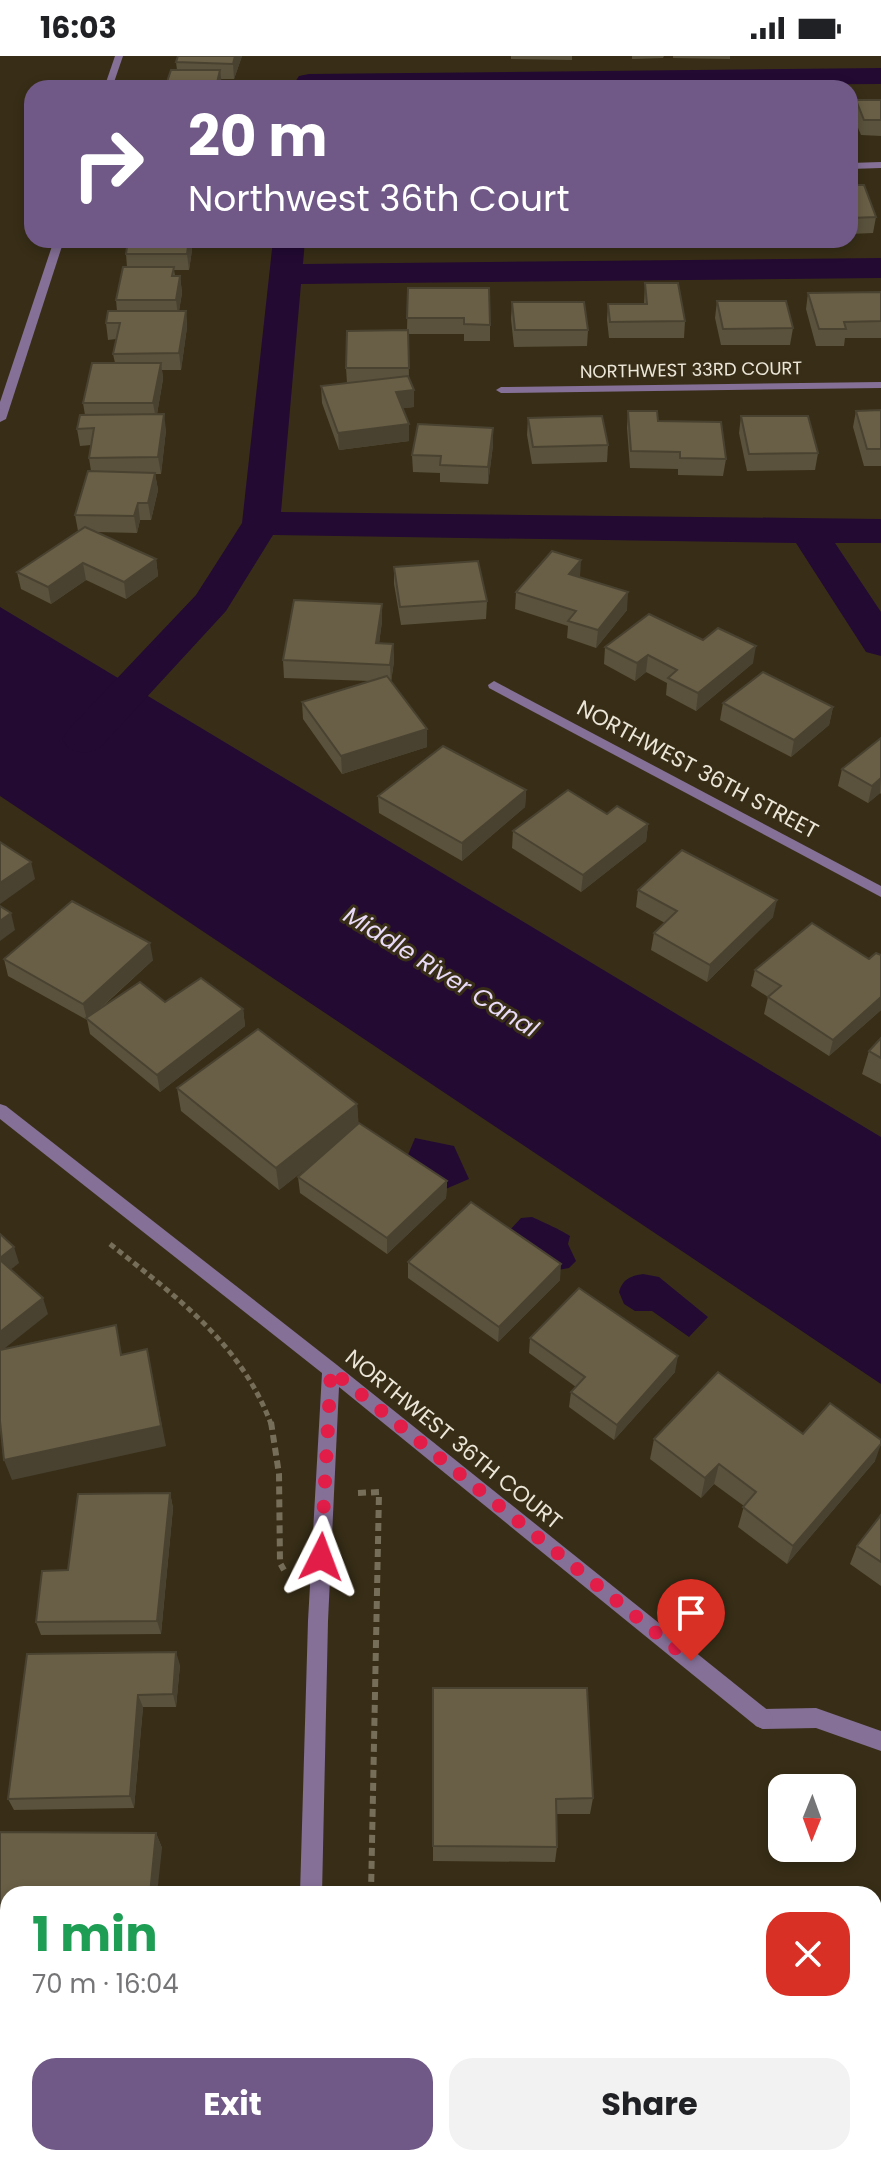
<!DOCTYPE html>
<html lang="en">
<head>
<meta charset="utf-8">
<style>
  body { margin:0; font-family:Poppins,sans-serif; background:#f2f2f2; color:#202124; height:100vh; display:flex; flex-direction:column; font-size:30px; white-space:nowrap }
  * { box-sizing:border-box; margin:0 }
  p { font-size:26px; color:#757577 }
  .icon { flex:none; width:44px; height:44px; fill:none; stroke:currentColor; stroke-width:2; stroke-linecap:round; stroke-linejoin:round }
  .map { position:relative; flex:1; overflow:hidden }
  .side { position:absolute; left:0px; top:1830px; width:882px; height:280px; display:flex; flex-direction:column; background:#fff; border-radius:24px 24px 0 0; box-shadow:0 4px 12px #0003 }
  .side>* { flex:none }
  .top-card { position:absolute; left:24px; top:24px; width:834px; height:168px; border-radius:24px; box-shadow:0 4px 12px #0003; background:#705986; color:#fff; overflow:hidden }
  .needle { width:52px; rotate:181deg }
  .buttons { position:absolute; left:768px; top:1718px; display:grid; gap:16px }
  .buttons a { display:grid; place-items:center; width:88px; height:88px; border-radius:16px; background:#fff; box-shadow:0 4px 12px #0003; font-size:40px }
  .pin { position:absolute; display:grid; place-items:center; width:68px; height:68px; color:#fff; margin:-82px -34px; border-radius:50% 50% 50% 0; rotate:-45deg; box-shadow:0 0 8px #0007 }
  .pin .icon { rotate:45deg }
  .me { position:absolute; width:88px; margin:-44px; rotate:3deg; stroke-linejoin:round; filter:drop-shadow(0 0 6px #0008) }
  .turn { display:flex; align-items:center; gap:28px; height:168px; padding:0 32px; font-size:36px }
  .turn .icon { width:104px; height:104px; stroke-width:2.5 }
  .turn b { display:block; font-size:56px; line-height:68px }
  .round { display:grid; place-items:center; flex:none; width:84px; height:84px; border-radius:24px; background:#f2f2f2 }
  .headline { display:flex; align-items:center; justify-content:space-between; height:136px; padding:0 32px }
  h1 { font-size:48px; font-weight:700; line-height:60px; color:#1e9e55 }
  .cta { display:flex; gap:16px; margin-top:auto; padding:16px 32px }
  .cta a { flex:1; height:92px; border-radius:24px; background:#705986; color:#fff; font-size:32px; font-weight:700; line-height:92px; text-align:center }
  .cta a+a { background:#f2f2f2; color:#202124 }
  .status { display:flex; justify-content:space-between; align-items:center; height:56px; padding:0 40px; background:#fff; direction:ltr }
  .status svg { height:22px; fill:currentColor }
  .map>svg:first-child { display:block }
</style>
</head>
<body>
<div class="status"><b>16:03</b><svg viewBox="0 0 49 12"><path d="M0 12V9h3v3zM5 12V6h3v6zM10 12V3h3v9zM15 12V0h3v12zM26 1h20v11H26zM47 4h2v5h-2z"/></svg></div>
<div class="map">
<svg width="881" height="2110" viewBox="0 0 881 2110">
  <rect width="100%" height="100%" fill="#382e17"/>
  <!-- water -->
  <g fill="#230a33">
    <polygon points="0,551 881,1081 881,1328 0,740"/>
    <polygon points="415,1082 454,1090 469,1123 441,1135 405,1106"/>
    <path d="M532,1161C541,1165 563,1175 570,1180L568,1188L576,1205L569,1212L558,1214L509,1175L521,1162Z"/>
    <path d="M643,1218L659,1221L708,1261L689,1281L652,1255H635L624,1248L619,1236C623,1223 630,1220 643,1218Z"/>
    <polygon points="874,2091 881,2091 881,2110 742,2110 741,2102 874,2102"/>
  </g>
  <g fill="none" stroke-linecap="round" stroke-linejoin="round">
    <!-- canal -->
    <g fill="#230a33" fill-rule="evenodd">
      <polygon points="881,12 881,28 299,32 295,26 299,20 309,18"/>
      <polygon points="273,184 305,184 303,208 881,202 881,222 301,228 281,456 881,463 881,487 835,487 881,556 881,600 866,596 796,487 273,479 226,555 99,693 84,697 69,693 62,683 69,673 196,539 242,467"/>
    </g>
    <!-- path-far1 -->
    <path stroke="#776e5a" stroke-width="5" stroke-dasharray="6 4" stroke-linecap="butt" d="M110,1188C175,1240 241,1287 271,1368"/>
    <!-- path -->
    <g stroke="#776e5a" stroke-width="6" stroke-dasharray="8 5" stroke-linecap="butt">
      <polyline points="271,1366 279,1418 280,1507 284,1514"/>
      <polyline points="358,1437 379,1436 371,1838"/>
      <polyline points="373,2102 373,2110"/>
    </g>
    <!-- service -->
    <polygon fill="#857097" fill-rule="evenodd" points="816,1652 881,1675 881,1695 816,1672 763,1673 756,1670 753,1663 756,1656 763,1653"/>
    <!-- minor -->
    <g fill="#857097" fill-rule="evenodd">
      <polygon points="115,0 123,0 112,32 104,32"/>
      <polygon points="881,106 881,112 850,113 850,107"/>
      <polygon points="54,184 64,184 6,363 0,366 0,346"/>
      <polygon points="881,326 881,332 501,337 496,334 501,331"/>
      <polygon points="494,625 881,830 881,841 489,632 488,629"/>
      <polygon points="0,1048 6,1050 337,1309 770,1656 773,1663 770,1670 763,1673 756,1670 339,1331 328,1565 322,1838 300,1838 308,1565 322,1317 0,1063"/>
      <rect x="293" y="2102" width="24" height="8"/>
    </g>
  </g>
  <!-- wall -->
  <g fill="#5a523c">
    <polygon points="242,0 234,23 221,23 221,31 165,32 177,14 176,6"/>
    <polygon points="511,0 572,0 572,4 511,3"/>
    <polygon points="632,0 664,0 663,2 632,3"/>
    <polygon points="673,0 730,0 730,3 673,2"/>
    <polygon points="856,44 881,44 881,80 861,79 853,60"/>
    <polygon points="850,129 876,161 873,177 850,178"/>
    <polygon points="128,184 191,184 192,194 189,214 174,214 175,220 180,220 182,237 179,255 186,255 187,271 181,314 162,314 163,323 157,358 166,374 161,418 155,418 158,434 151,464 140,464 137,477 97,476 156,503 158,520 126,543 86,524 51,548 21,533 17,516 78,475 75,459 91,415 89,402 91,389 80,390 77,373 85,359 83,347 115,307 113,298 116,283 108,284 106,267 117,255 116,244 127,211 126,198"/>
    <rect x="469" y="184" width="35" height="2"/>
    <polygon points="645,227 685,265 684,282 609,282 607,264 608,248 644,248"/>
    <polygon points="408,232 490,269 490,285 464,285 464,278 408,278 409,322 414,351 403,352 409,385 339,394 322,347 321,330 347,327 346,312 407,274"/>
    <polygon points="881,236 881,282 845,282 844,290 816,290 806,253 808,237"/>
    <polygon points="717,245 793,272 790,289 721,289 715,262"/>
    <polygon points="512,246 588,274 587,290 514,291 511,263"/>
    <polygon points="881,354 881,410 864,410 853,371 856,355"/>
    <polygon points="628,355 658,365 726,403 723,420 678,419 678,413 630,412 627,372"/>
    <polygon points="741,360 818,397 815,414 747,415 739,377"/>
    <polygon points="528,362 608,389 607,406 532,408 527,379"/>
    <polygon points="493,389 488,428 440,426 440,417 413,416 412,399"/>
    <polygon points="394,511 487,545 486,563 401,569 394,528"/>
    <polygon points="580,521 627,554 596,592 567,582 568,570 515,553 516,536"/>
    <polygon points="382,565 379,587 393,588 394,605 391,626 427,673 427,691 342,718 303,663 302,646 370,625 284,622 283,604"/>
    <polygon points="605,591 753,607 696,655 666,639 667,627 646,616 635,625 604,608"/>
    <polygon points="723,647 833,651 829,669 791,701 720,664"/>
    <polygon points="881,682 881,738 880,737 868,747 838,730 842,713"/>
    <polygon points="526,734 525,751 462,805 379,757 378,740"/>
    <polygon points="607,758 648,768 646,785 581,836 512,792 513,775"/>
    <polygon points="638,834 773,861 707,926 651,894 654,877 665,867 636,851"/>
    <polygon points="881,899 881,954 829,1000 764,958 768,941 751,930 755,914 869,903"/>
    <polygon points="4,903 153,904 101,952 165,946 243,953 245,970 160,1036 90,978 87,964 8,920"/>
    <polygon points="881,982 881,1028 862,1018 869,995"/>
    <polygon points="177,1032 357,1048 358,1067 447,1125 446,1142 387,1198 300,1137 298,1121 323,1099 279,1134 181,1055"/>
    <polygon points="408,1206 560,1224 498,1286 408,1222"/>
    <polygon points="530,1282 675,1316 614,1384 569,1351 571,1336 576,1331 529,1297"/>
    <polygon points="654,1383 875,1405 787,1508 738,1471 744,1450 714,1428 701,1442 650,1403"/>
    <polygon points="170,1437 173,1452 161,1578 41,1579 36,1566 68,1514"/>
    <polygon points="881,1459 881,1530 850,1508 857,1490"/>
    <polygon points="27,1598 180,1609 176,1651 143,1651 134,1752 14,1754 8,1743"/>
    <polygon points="433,1632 593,1742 590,1758 557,1758 557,1791 555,1806 433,1805"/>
    <polygon points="0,1776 156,1777 162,1792 8,1838 8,1940 0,1940"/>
  </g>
  <!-- shaded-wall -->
  <g fill="#4a4231">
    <polygon points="235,0 242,0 234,23 233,8"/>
    <polygon points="220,14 222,29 221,32 216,32"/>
    <polygon points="189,184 191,184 192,194 189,214 187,198"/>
    <polygon points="180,220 182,237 178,260 176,244"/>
    <polygon points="186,255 187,271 181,314 179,297"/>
    <polygon points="161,307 163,323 156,364 153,347"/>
    <polygon points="414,334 414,351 397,353 396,336"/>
    <polygon points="164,358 166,374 161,418 158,401"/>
    <polygon points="409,368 409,385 339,394 338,377"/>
    <polygon points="493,372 493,389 488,428 488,411"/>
    <polygon points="155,417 158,434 151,464 148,447"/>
    <polygon points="138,447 140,464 137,477 134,460"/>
    <polygon points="156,503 158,520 126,543 124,526"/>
    <polygon points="581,504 580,521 569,518"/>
    <polygon points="83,507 86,524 51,548 48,531"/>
    <polygon points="628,536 627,554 596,592 598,574"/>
    <polygon points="382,548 382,565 377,604 376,587"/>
    <polygon points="393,588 394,605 391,626 390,609"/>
    <polygon points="756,590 753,607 696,655 698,637"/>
    <polygon points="648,599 646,616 635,625 637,607"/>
    <polygon points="833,651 829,669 791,701 794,684"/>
    <polygon points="427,673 427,691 342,718 341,700"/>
    <polygon points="881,722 880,737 868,747 872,730"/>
    <polygon points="526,734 525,751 462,805 462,787"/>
    <polygon points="648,768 646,785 581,836 583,819"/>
    <polygon points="31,806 35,823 0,848 0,827"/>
    <polygon points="777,844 773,861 707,926 710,909"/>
    <polygon points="11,857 15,874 0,885 0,865"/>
    <polygon points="150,887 153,904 88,963 86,962 87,964 83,948"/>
    <polygon points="881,941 881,954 829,1000 833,984"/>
    <polygon points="243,953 245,970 160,1036 157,1019"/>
    <polygon points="357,1048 359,1071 279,1134 276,1112"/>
    <polygon points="447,1125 446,1142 387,1198 387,1182"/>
    <polygon points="14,1191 19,1207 4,1219 0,1206 0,1202"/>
    <polygon points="561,1208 560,1224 498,1286 499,1271"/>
    <polygon points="43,1242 48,1258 0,1296 0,1276"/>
    <polygon points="147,1293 166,1390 12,1424 4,1404"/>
    <polygon points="678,1300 675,1316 614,1384 617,1369"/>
    <polygon points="881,1388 875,1405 787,1508 793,1490"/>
    <polygon points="719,1408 714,1428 701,1442 705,1422"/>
    <polygon points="170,1437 173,1452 161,1578 157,1565"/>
    <polygon points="176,1596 180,1609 176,1651 173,1638"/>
    <polygon points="138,1639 143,1651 134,1752 130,1740"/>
    <polygon points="156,1777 162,1792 157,1838 150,1838"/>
    <polygon points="123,2102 131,2102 130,2110 122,2110"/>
  </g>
  <!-- building -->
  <g fill="#695f46" stroke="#4a4231" stroke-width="2">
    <polygon points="178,0 235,0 233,8 176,6"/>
    <polygon points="171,14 220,14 216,31 231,32 165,32"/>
    <polygon points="856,44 881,44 881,64 864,64"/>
    <polygon points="850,129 864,129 876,161 850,162"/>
    <polygon points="128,184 189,184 187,198 126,198"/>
    <polygon points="123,211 174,211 172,220 180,220 176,244 116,244"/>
    <polygon points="645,227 678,227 685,265 610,266 608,248 647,248"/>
    <polygon points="408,232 489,232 490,269 464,268 464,262 407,262"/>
    <polygon points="881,236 881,265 844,266 846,273 819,273 808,237"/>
    <polygon points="717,245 786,245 793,272 723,273"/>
    <polygon points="512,246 584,246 588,274 515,274"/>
    <polygon points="108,255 186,255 179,297 113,298 120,267 106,267"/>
    <polygon points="408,274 409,312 346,312 347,275"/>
    <polygon points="92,307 161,307 153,347 83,347"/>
    <polygon points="408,320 414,334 396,336 409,368 338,377 321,330"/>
    <polygon points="881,354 881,393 867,393 856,355"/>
    <polygon points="628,355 657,355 658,365 721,366 726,403 680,402 680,396 631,395"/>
    <polygon points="164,358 158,401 89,402 94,372 77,373 80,359"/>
    <polygon points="602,360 608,389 533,391 528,362"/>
    <polygon points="741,360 808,360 818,397 749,398"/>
    <polygon points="418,368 493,372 488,411 440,409 441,400 412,399"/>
    <polygon points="88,415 155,417 148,447 138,447 134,460 75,459"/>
    <polygon points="85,471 156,503 124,526 83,507 48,531 17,516"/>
    <polygon points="552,495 581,504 569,518 628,536 598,574 568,565 576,555 516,536"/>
    <polygon points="478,505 487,545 400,551 394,511"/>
    <polygon points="294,544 382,548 376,587 393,588 390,609 283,604"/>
    <polygon points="649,558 703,584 718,572 756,590 698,637 668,622 677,614 648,599 637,607 605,591"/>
    <polygon points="763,616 833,651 794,684 723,647"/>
    <polygon points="387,620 427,673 341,700 302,646"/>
    <polygon points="881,682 881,722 872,730 842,713"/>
    <polygon points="443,690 526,734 462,787 378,740"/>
    <polygon points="568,734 607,758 617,750 648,768 583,819 513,775"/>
    <polygon points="0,786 31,806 0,827"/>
    <polygon points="682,794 777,844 710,909 654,877 677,855 638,834"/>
    <polygon points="72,845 150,887 83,948 4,903"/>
    <polygon points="0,850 11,857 0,865"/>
    <polygon points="812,867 869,903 876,897 881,899 881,941 833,984 768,941 781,930 755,914"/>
    <polygon points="201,922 243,953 157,1019 86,962 140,926 165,946"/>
    <polygon points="258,973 357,1048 276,1112 177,1032"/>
    <polygon points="881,982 881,1002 869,995"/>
    <polygon points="359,1067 447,1125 387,1182 298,1121"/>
    <polygon points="471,1146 561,1208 499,1271 408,1206"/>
    <polygon points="0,1178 14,1191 0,1202"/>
    <polygon points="0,1204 43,1242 0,1276"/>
    <polygon points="579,1232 678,1300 617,1369 571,1336 585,1321 530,1282"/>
    <polygon points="116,1269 121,1299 147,1293 161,1370 4,1404 0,1365 0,1294"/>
    <polygon points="718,1316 803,1378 830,1347 881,1384 881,1388 793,1490 743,1451 756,1436 719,1408 705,1422 654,1383"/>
    <polygon points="170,1437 157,1565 36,1566 42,1515 68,1514 78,1438"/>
    <polygon points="881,1459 881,1506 857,1490"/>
    <polygon points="176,1596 173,1638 138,1639 130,1740 8,1743 27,1598"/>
    <polygon points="433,1632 587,1632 593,1742 556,1743 557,1791 433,1790"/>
    <polygon points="0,1776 156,1777 150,1838 8,1838 8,1928 0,1928"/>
    <polygon points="8,2061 8,2102 123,2102 122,2110 0,2110 0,2095 4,2094"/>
    <polygon points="628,2102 629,2110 509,2110 509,2104"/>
  </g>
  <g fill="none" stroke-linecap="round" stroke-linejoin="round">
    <!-- route -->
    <polyline stroke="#e11d48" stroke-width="14" stroke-dasharray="0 25.2" points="321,1501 331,1314 691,1605"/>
  </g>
  <g text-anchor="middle" stroke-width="6" stroke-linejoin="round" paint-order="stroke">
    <!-- far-street labels -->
    <g font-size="18" fill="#ece6d8" stroke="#382e17">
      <text transform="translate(691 314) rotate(-1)" y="6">NORTHWEST 33RD COURT</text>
    </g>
    <!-- street labels -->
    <g font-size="22" fill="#ece6d8" stroke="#382e17">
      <text transform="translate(698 713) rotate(28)" y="8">NORTHWEST 36TH STREET</text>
      <text transform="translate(454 1383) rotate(39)" y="8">NORTHWEST 36TH COURT</text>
    </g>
    <!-- water labels -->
    <g font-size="24" font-style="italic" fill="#e9daf8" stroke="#382e17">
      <text transform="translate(441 916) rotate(32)" y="8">Middle River Canal</text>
    </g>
  </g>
</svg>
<div class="buttons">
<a><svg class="needle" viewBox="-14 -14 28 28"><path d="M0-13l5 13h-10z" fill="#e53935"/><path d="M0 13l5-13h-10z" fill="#757577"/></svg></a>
</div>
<div class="pin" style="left:691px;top:1605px;background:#d93025"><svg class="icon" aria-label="arrive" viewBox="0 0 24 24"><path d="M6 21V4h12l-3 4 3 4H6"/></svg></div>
<svg class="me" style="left:321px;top:1501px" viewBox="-20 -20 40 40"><path d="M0-17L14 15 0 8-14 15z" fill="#e11d48" stroke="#fff" stroke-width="4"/></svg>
<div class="top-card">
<div class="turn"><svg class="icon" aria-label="right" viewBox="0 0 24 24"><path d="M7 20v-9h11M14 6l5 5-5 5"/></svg><div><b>20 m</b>Northwest 36th Court</div></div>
</div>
<section class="side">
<div class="headline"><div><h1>1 min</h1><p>70 m · 16:04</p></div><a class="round" style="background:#d93025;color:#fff"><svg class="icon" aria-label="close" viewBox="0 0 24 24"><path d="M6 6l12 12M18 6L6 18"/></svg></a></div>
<div class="cta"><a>Exit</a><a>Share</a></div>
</section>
</div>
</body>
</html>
